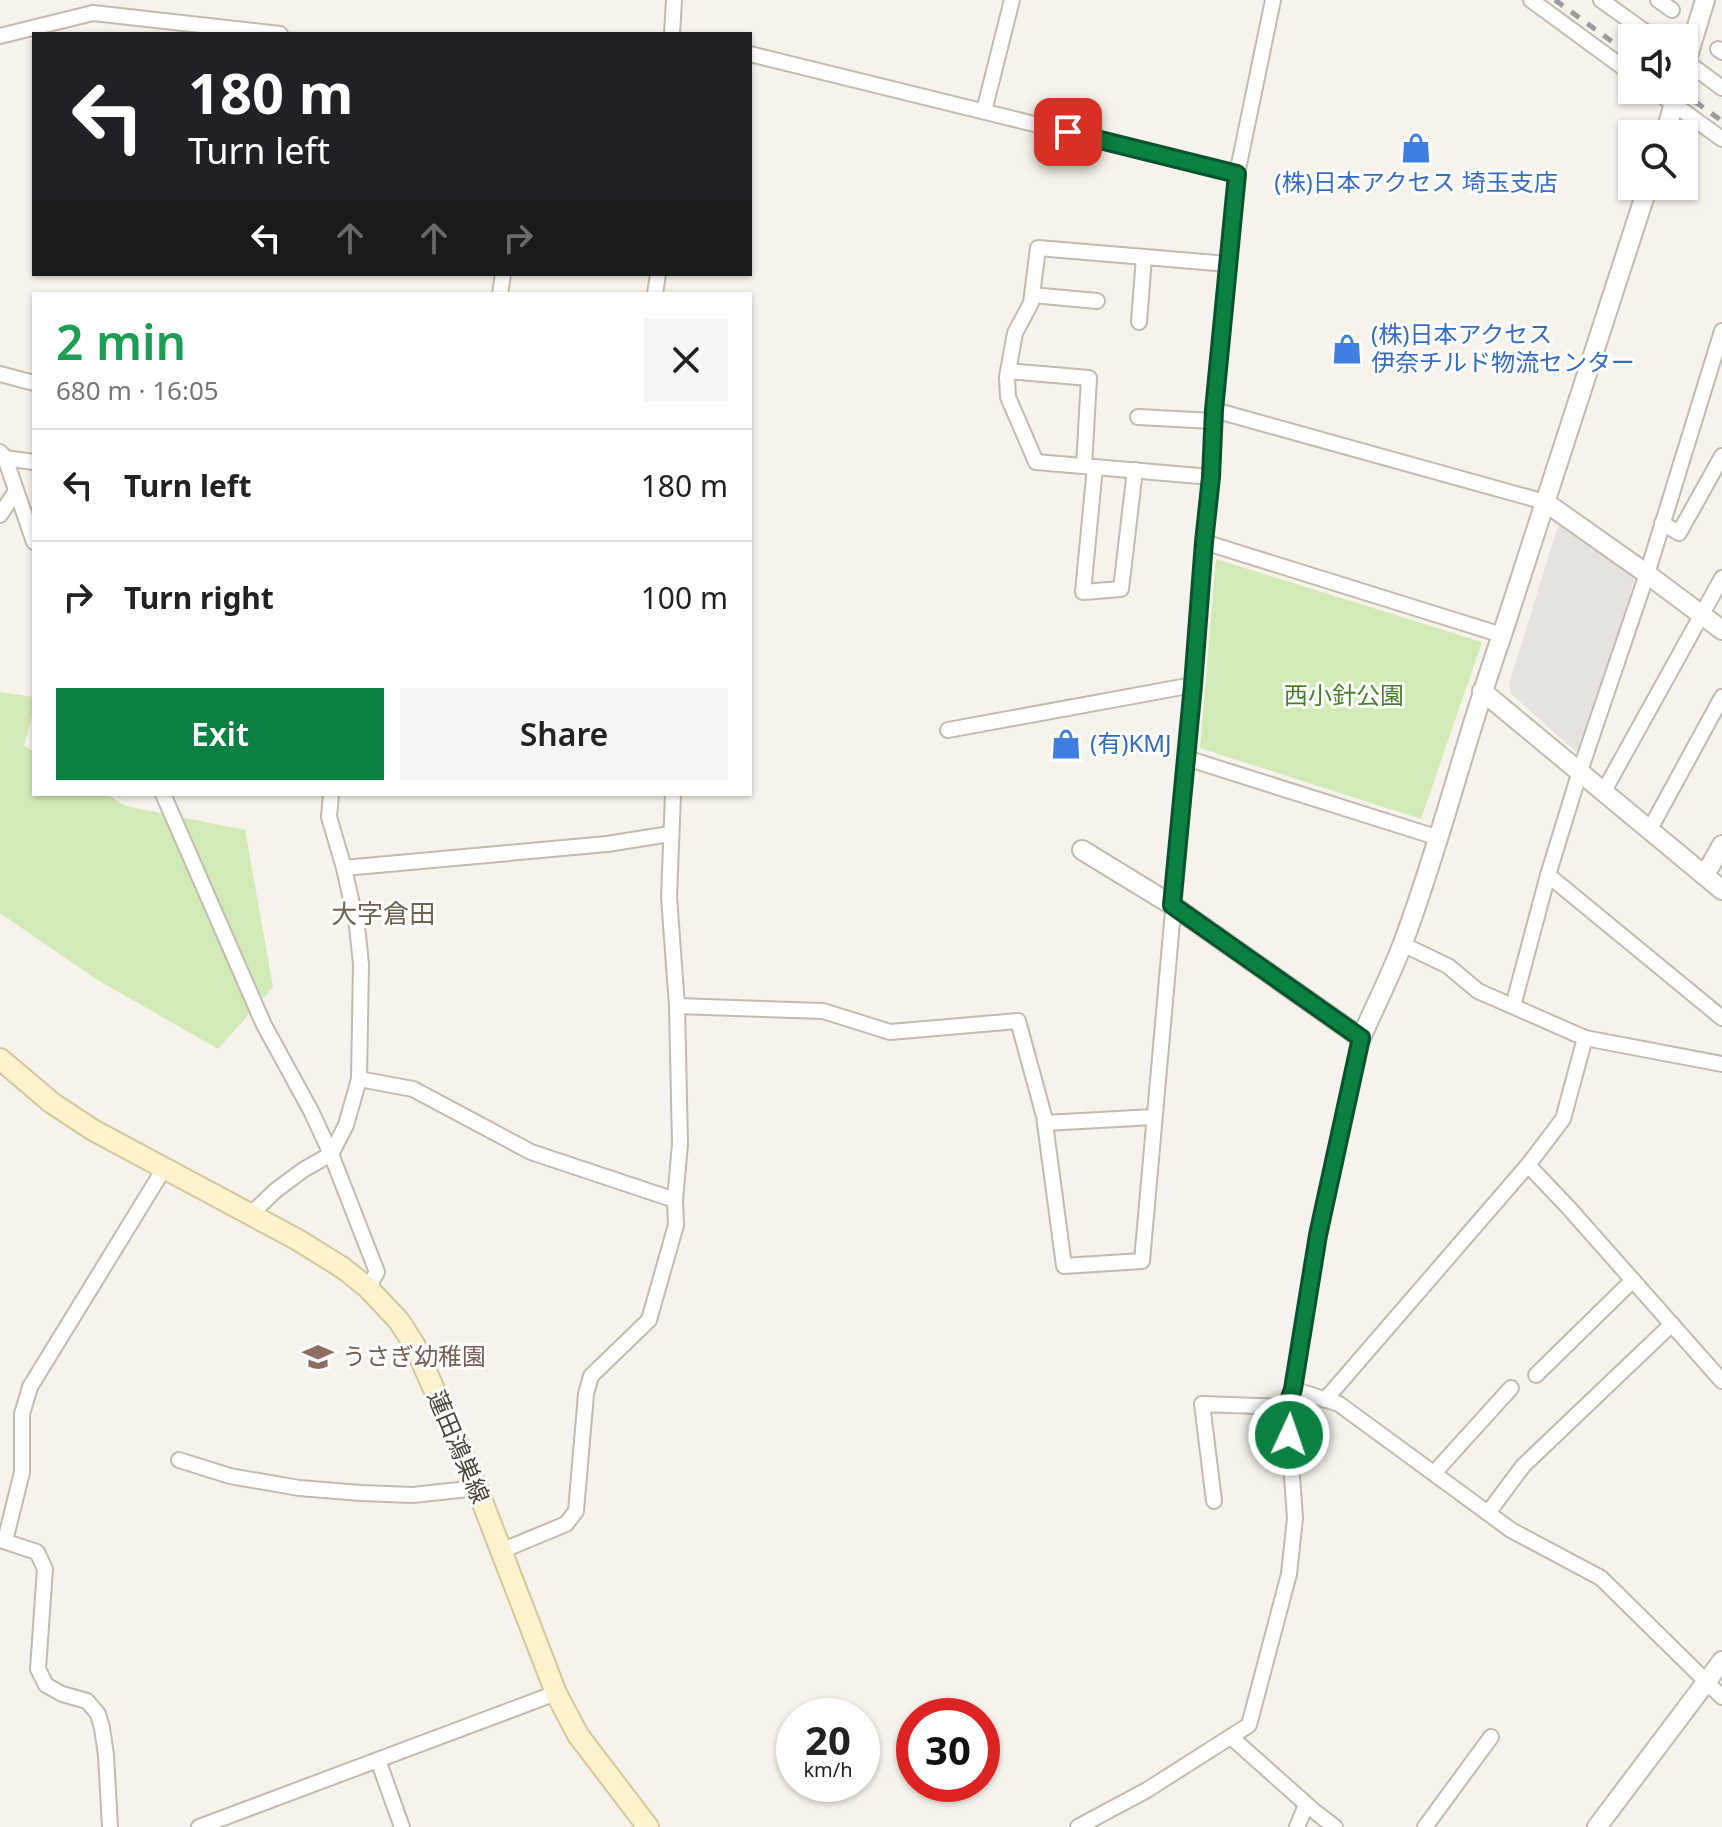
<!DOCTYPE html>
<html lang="en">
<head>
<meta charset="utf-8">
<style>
  body { margin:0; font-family:"Noto Sans","Noto Sans JP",sans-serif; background:#f6f6f6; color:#222; height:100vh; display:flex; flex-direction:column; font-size:30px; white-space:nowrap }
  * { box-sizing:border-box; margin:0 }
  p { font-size:26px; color:#767676 }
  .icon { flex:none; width:44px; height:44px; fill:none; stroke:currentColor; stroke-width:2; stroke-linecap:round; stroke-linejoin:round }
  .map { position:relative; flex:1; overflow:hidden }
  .sheet { position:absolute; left:32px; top:292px; width:720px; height:504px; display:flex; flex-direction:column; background:#fff; border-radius:0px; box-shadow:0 2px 6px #0004 }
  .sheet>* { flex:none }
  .guide { position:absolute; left:32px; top:32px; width:720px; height:244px; border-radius:0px; box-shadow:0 2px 6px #0004; background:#202124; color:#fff; overflow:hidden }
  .tools { position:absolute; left:1618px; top:24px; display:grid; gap:16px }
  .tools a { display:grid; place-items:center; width:80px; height:80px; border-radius:0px; background:#fff; box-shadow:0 2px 6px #0004; font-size:40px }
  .speed { position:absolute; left:776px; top:1698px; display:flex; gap:16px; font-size:40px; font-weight:700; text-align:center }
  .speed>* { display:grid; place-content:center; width:104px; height:104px; border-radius:50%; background:#fff; box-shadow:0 2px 6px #0004; line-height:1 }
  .speed small { font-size:20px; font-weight:400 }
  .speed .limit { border:12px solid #d22; background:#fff; color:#111 }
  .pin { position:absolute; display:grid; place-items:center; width:68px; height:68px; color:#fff; margin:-34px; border-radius:16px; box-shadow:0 4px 12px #0006 }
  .me { position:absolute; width:88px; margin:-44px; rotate:3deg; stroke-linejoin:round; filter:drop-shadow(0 0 6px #0008) }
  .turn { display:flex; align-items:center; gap:28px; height:168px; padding:0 24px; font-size:36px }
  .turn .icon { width:104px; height:104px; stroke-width:2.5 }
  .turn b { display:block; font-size:56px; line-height:68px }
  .lanes { display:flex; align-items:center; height:76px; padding:0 24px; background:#0003; justify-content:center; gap:40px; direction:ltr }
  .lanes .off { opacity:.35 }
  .round { display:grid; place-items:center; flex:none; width:84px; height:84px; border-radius:0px; background:#f6f6f6 }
  .headline { display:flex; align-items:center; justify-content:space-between; height:136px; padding:0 24px }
  h1 { font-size:48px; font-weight:600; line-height:60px; color:#1e9e55 }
  .cta { display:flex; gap:16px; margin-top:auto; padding:16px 24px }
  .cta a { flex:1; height:92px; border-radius:0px; background:#0b8043; color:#fff; font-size:32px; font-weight:600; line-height:92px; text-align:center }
  .cta a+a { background:#f6f6f6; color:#222 }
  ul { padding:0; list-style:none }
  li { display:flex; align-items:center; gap:24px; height:112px; padding:0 24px; border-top:2px solid #e0e0e0 }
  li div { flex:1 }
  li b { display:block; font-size:30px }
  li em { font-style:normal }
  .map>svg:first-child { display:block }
</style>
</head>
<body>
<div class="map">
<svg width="1722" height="1827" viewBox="0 0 1722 1827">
  <rect width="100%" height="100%" fill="#f6f3ec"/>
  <!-- green -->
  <g fill="#d2eab5">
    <polygon points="1216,559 1482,642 1421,819 1200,748"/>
    <polygon points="0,692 34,697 34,709 24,746 34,752 34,794 106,794 126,806 245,830 273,987 218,1049 96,979 0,913"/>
  </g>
  <!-- parking -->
  <polygon fill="#e5e3e0" points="1566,525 1635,577 1584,749 1575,751 1511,694 1509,684 1558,526"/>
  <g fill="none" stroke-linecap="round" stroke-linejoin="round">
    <!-- minor casing -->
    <g stroke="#c2bbae" stroke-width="18">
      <g id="minor">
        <polyline points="1531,0 1632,74"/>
        <polyline points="1601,0 1654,38"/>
        <polyline points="1658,0 1672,10"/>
        <polyline points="672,34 674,0"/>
        <polyline points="0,36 93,13 280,34"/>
        <polyline points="1718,49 1722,52"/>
        <polyline points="750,54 1237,174"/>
        <polyline points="1684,60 1722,88"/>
        <polyline points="1654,90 1722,139"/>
        <polyline points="984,111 1012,0"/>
        <polyline points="500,294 503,274"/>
        <polyline points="655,294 658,274"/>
        <polyline points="1032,295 1097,301"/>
        <polyline points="1139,322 1144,257"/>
        <polyline points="1008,371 1089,378 1084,466"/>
        <polyline points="0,374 34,383"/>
        <polyline points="1214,410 1545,502"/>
        <polyline points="1138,417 1213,421"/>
        <polyline points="0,452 5,458 34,542"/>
        <polyline points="5,458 34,462"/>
        <polyline points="1095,467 1083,592 1121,589 1135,470"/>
        <polyline points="1211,477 1036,462 1008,397 1007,377 1015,333 1031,303 1038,248 1228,264"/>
        <polyline points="0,515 16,491"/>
        <polyline points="1662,523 1679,533 1722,456"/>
        <polyline points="1204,542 1502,635"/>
        <polyline points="948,730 1193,685"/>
        <polyline points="1186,758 1439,838"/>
        <polyline points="1604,791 1722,578"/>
        <polyline points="163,794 264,1025 311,1111 331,1154 377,1272 368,1288"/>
        <polyline points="1650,829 1722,697"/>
        <polyline points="344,868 607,844 670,834"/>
        <polyline points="1548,875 1722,1018"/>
        <polyline points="1402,944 1448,966 1478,991 1585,1038 1722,1064"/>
        <polyline points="677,1006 823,1011 890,1032 1018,1021 1044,1116 1064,1266 1142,1261 1193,685 1204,542 1211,477 1214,410 1237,174 1273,0"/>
        <polyline points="1513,1006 1548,875 1580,771 1647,574 1722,331"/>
        <polyline points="1585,1038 1563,1119 1528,1165 1568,1207 1722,1381"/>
        <polyline points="359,1079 413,1089 531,1152 675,1200"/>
        <polyline points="1045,1123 1154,1117"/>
        <polyline points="251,1214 275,1191 303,1170 331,1154 346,1125 359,1079 361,964 357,926 344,868 329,817 331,794"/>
        <polyline points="1536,1375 1633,1280"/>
        <polyline points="1293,1389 1339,1404 1511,1530 1601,1578 1722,1697"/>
        <polyline points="1325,1400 1528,1165"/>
        <polyline points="179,1460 230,1476 299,1488 361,1493 413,1495 477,1488"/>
        <polyline points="1434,1473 1511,1388"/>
        <polyline points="1214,1501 1202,1404 1287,1407"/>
        <polyline points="1488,1513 1523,1466 1672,1324"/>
        <polyline points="0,1540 37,1552 45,1569 38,1669 46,1685 62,1694 87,1701 98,1714 102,1728 106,1755 110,1827"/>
        <polyline points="5,1541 22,1472 22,1414 30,1387 165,1167"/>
        <polyline points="501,1551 566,1524 576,1511 586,1394 591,1376 649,1320 676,1225 675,1200 680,1144 677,1006 669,897 673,794"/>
        <polyline points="1231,1737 1314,1811 1335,1827"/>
        <polyline points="378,1760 402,1827"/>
        <polyline points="199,1827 556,1693"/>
        <polyline points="1078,1827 1147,1790 1249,1725 1289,1574 1295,1518 1287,1407 1293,1389 1318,1235 1361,1038"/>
        <polyline points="1297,1827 1306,1805"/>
        <polyline points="1425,1827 1491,1737"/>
      </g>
    </g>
    <!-- tertiary casing -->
    <g stroke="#c2bbae" stroke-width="22">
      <g id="tertiary">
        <polyline points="1684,69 1705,0"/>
        <polyline points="1665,134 1678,90"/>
        <polyline points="1545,502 1647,574 1722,630"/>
        <polyline points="1482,691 1722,890"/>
        <path d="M1082,850L1172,905L1361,1038C1375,1006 1391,975 1403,943C1441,842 1466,736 1502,635L1648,186"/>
        <polyline points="1705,875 1722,845"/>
        <polyline points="1597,1827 1722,1661"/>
      </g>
    </g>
    <!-- secondary casing -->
    <g stroke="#d6c79b" stroke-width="24">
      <polyline id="secondary" points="0,1059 52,1103 93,1130 298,1240 343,1268 368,1288 399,1321 415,1346 477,1488 556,1693 578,1735 648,1827"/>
    </g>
    <!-- minor -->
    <use href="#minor" stroke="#fff" stroke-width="14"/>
    <!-- tertiary -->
    <use href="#tertiary" stroke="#fff" stroke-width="18"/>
    <!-- secondary -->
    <use href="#secondary" stroke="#fff3cd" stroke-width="20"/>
    <!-- rail -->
    <g stroke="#9a9a9a" stroke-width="5" stroke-dasharray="10 10" stroke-linecap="butt">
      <polyline points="1555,0 1632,56"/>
      <polyline points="1679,90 1722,121"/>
    </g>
  </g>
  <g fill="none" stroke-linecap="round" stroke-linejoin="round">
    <!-- route casing -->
    <g stroke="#07532c" stroke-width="20">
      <polyline id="route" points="1068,132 1237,174 1214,410 1211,477 1204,542 1193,685 1172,905 1361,1038 1318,1235 1293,1389 1287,1407 1289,1435"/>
    </g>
    <!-- route -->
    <use href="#route" stroke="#0b8043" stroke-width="14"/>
  </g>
  <!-- icons -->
  <defs>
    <g id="shop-bare" transform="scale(2.4)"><path d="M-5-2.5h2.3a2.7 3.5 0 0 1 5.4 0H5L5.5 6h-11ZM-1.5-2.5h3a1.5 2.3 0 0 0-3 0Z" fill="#3f7fe0" stroke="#fff" stroke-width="2.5" paint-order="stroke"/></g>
    <g id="school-bare" transform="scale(2.4)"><path d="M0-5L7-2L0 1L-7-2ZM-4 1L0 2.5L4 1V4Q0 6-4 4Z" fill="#8d6e63" stroke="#fff" stroke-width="2.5" paint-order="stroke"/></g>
  </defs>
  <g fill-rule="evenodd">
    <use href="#shop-bare" x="1416" y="148"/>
    <use href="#shop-bare" x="1347" y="349"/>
    <use href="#shop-bare" x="1066" y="744"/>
    <use href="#school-bare" x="318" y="1357"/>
  </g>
  <g text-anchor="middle" stroke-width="6" stroke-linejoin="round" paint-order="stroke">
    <!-- shop labels -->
    <g font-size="24" fill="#366cbe" stroke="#fff" text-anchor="start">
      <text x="1416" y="191" text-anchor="middle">(株)日本アクセス 埼玉支店</text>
      <text x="1371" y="343">(株)日本アクセス<tspan x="1371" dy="28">伊奈チルド物流センター</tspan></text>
      <text x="1090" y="752">(有)KMJ</text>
    </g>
    <!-- park labels -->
    <g font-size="24" fill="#4a7f2a" stroke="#fff">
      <text x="1344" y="704">西小針公園</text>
    </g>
    <!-- education labels -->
    <g font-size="24" fill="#785e54" stroke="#fff" text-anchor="start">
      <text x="342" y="1365">うさぎ幼稚園</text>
    </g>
    <!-- street labels -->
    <g font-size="24" fill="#4b4439" stroke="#fff">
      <text transform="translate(458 1447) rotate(67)" y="8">蓮田鴻巣線</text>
    </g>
    <!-- neighbourhood labels -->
    <g font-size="26" fill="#6e6250" stroke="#fff">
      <text x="383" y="923">大字倉田</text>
    </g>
  </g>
</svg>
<div class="tools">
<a><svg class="icon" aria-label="sound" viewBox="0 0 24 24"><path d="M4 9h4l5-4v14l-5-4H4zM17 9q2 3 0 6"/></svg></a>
<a><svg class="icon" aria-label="search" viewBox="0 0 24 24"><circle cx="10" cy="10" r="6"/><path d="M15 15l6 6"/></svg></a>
</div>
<div class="speed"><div>20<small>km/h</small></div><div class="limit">30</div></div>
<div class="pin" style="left:1068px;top:132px;background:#d93025"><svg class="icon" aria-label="arrive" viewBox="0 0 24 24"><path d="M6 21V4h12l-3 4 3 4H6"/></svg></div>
<svg class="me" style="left:1289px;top:1435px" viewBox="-20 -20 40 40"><circle r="17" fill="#0b8043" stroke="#fff" stroke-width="3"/><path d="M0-11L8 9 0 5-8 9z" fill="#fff"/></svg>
<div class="guide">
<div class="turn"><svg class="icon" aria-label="left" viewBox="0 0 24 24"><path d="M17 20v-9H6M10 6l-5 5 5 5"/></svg><div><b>180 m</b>Turn left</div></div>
<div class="lanes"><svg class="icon" aria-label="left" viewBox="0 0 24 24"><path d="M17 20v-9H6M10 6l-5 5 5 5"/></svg><svg class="icon off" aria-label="ahead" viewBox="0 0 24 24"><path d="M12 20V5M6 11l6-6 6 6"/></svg><svg class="icon off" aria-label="ahead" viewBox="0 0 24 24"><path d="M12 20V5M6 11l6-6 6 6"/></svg><svg class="icon off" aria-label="right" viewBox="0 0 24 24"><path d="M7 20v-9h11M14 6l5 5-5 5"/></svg></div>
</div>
<section class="sheet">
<div class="headline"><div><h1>2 min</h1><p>680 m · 16:05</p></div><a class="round"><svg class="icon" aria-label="close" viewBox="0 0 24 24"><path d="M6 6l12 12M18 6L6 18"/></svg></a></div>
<ul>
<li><svg class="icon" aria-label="left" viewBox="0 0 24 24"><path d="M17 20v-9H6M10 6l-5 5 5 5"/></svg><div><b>Turn left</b></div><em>180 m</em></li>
<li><svg class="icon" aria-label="right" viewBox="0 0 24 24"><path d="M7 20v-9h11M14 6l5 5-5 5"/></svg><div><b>Turn right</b></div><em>100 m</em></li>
</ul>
<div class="cta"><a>Exit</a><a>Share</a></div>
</section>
</div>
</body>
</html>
